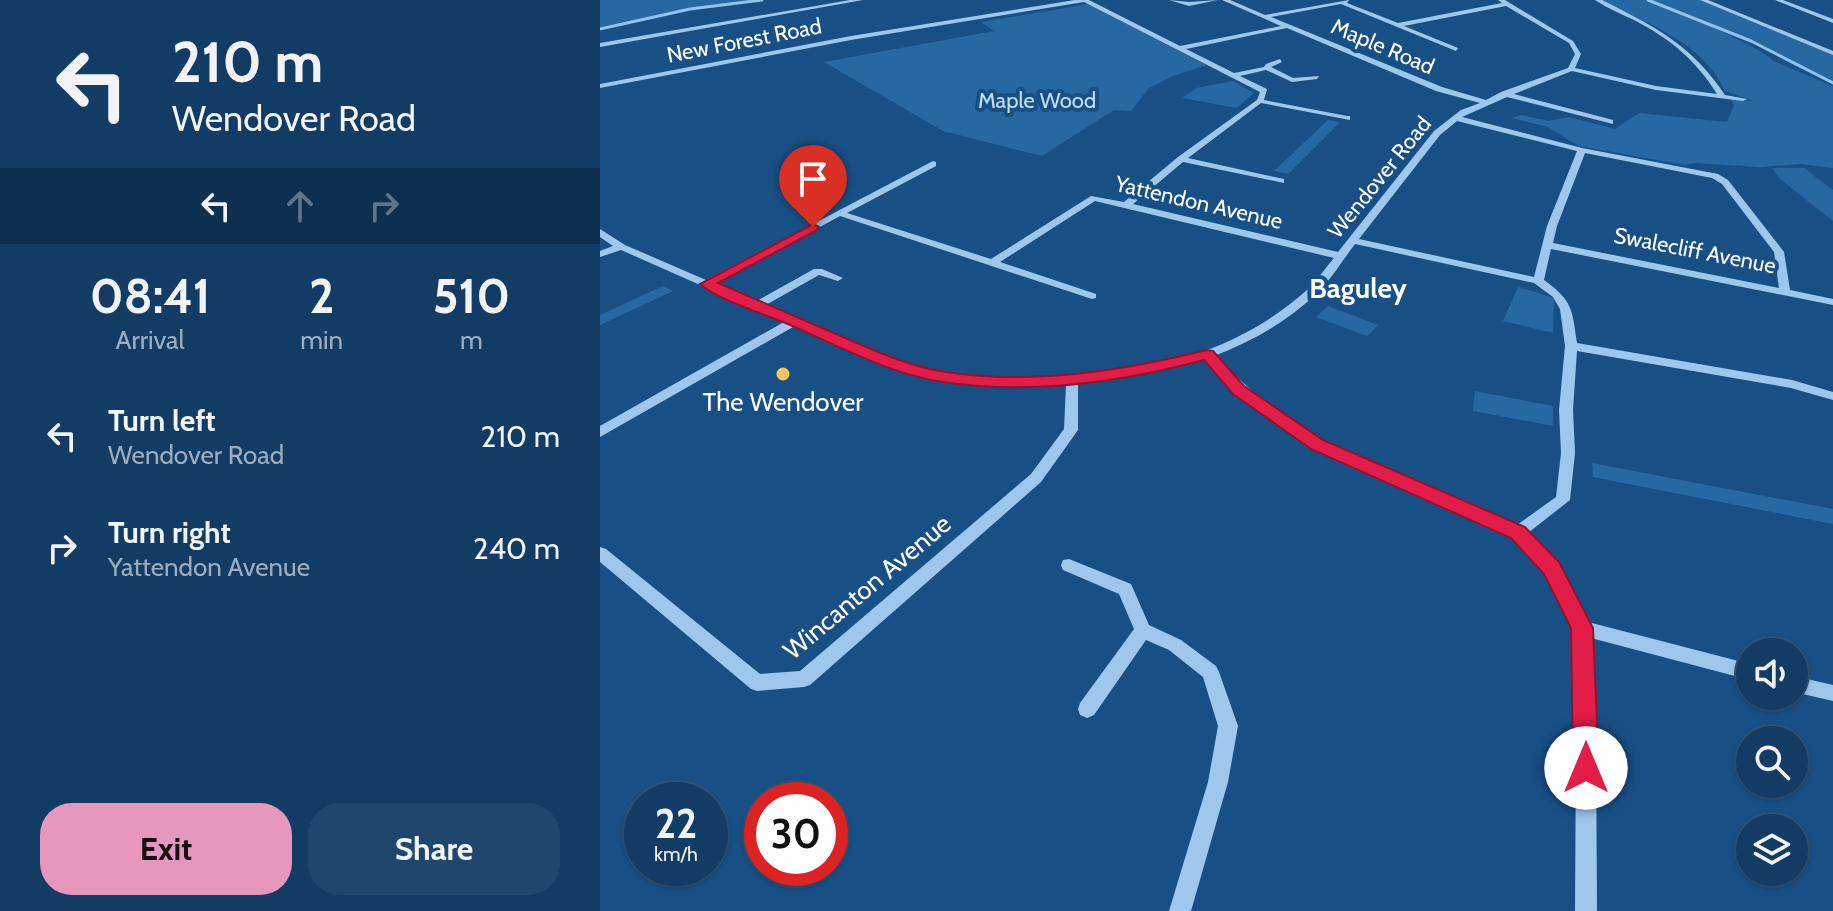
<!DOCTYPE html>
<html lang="en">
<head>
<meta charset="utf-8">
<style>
  body { margin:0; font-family:Cabin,sans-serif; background:#1f476d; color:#f1f3f6; height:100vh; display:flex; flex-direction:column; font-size:30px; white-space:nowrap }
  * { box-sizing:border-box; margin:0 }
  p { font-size:26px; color:#9cadbf }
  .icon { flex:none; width:44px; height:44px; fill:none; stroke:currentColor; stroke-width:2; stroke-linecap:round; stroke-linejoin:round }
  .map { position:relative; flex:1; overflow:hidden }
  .details { display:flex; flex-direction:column; background:#123c64; width:600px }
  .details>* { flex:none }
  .banner { background:#123c64; color:#f1f3f6; overflow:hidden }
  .controls { position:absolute; left:1136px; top:638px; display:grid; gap:16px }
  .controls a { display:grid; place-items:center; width:72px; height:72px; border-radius:50%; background:#123c64; box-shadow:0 2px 6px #0004,0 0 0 2px #315678; font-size:40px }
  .speed { position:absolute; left:24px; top:782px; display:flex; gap:16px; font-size:40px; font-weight:700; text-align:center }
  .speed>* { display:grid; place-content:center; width:104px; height:104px; border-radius:50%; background:#123c64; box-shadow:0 2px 6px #0004,0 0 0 2px #315678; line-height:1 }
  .speed small { font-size:20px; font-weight:400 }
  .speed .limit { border:12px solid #d22; background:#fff; color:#111 }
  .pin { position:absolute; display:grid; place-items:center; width:68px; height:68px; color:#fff; margin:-82px -34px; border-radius:50% 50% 50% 0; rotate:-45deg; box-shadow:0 0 8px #0007 }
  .pin .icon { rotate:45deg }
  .me { position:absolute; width:88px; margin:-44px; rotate:0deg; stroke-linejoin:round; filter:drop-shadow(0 0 6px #0008) }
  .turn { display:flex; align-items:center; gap:28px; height:168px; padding:0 40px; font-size:36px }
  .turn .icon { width:104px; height:104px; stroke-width:2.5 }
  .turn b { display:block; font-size:56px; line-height:68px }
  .lanes { display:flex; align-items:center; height:76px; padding:0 40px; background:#0003; justify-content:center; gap:40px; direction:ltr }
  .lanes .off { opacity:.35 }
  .eta { display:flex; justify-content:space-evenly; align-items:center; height:136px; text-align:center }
  .eta b { font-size:48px; font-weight:700; line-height:56px }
  .button { display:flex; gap:16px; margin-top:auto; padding:16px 40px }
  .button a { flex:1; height:92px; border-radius:32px; background:#e797bd; color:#111; font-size:32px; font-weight:700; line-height:92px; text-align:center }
  .button a+a { background:#1f476d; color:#f1f3f6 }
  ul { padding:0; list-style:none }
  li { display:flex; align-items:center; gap:24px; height:112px; padding:0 40px }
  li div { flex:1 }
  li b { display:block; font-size:30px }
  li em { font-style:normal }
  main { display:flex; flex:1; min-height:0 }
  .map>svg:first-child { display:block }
</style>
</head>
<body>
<main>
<section class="details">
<div class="banner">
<div class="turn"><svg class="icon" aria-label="left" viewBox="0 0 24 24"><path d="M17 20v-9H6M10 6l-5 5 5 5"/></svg><div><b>210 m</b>Wendover Road</div></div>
<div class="lanes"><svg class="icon" aria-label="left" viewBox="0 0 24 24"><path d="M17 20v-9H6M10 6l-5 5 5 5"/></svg><svg class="icon off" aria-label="ahead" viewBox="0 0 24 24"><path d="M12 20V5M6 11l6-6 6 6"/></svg><svg class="icon off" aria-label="right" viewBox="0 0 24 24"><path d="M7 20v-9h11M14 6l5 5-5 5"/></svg></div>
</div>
<div class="eta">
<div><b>08:41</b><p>Arrival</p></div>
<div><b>2</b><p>min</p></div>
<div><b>510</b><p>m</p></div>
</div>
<ul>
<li><svg class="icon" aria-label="left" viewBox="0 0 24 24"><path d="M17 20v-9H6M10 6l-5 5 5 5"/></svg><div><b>Turn left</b><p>Wendover Road</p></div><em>210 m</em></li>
<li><svg class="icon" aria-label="right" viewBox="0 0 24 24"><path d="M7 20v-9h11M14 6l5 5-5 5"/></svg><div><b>Turn right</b><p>Yattendon Avenue</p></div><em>240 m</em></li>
</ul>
<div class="button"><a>Exit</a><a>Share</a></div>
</section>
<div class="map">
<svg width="1233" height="911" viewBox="0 0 1233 911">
  <rect width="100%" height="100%" fill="#185086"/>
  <!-- green -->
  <g fill="#2768a3">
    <polygon points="0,0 162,0 90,9 0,29"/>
    <path d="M1001,0C1015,0 1032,0 1045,0C1063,4 1166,49 1173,61L1233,86V168L1201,164L1160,167L1094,163L1085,165L979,146L948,127L912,118L921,115L949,121L969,117L1015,129L1039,113L1127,122L1134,105L1131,100L1154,101L1125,91C1103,42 1046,23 1001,0Z"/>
    <polygon points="1051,0 1101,0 1233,54 1233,82 1191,64 1162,45"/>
    <polygon points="489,4 606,65 573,76 549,88 531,111 514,110 442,156 343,131 224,62 394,31 381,22"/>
    <polygon points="633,81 654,93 637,108 582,98 597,88"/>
    <polygon points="728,120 740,122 688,174 674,171"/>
    <polygon points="1172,168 1204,168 1233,190 1233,221 1180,179"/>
    <polygon points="63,286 73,291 0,325 0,315"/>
    <polygon points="918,287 954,298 953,333 903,321"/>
    <polygon points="728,306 778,325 767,336 716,317"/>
    <polygon points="875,391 953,406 953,426 873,411"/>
    <polygon points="992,463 1233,509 1233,524 993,477"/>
  </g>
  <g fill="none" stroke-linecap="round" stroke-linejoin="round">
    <!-- stream -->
    <g stroke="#90c4ef" stroke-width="3">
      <polyline points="1048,0 1151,41 1233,83"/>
      <polyline points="0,29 90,9 162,0"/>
    </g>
    <!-- minor -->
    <g fill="#9ec7ed" fill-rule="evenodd">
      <polygon points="250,0 263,0 0,47 0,43"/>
      <path d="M475,0H489L580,46L681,26L622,0H630L665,15L749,0L747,3L798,23L902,3L898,0H905L973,41L981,54L975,68L1056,86L1117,94C1096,60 1069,38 1034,20C1021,14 1007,8 995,0H1002C1054,26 1092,45 1125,95L1147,99L1143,101L1056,90L972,71L914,94L1013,120V124L907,97L862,117L982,148L1118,174L1128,180L1184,252L1190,290L1233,299V305L951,249L944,280C973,301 972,309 977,343L1192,380L1233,392V400L1191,388L977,351L973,410L975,453L970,500L928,533L957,563L988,622L1150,664V680L991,638L996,740L997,911H975L976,740L973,628L945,572L913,536L712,447C672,422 636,394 604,359L542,374L478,384V430L441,482L210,685L204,687L157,691L151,689L0,562V547L6,549L160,674L200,671L431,474L464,429L466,385C422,387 380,387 337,379C287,370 240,347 193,327L0,437V426L184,322L21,250L0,257V251L13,246L0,237V229L25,245L106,280L333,161L336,162V166L247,213L391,259L491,196L524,202L578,157L657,100L660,92L484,2L251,40L0,88V84L251,36ZM741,4L856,51L858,48L804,26L906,6L969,43L975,54L968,68L901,92L886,100L842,87L671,17ZM687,28L836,91L880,103L861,110L834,131L738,252L533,204L583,162L684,183V179L588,158L661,103L750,120V116H747L664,100L667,89L640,76L666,70L692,82L717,79L719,76L693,78L671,67L682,62L680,59L666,64L664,67L634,73L586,49ZM857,121L977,151L947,226L934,277L759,239L840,135ZM985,153L1112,178L1122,184L1174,252L1179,288L953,243L957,226ZM495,201L734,258C725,268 717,281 707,290C680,314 648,334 615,347C537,378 415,388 334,371C275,358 219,329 164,306L219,275L238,281L243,278L222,269H214L155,302L115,284L240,216L492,299L496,298V294L400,262ZM755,244L934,283L953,297L960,309L965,346L959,410L961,453L956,497L917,525L722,441L663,401L614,356C651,342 688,321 716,294C731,280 742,261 755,244Z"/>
      <polygon points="569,0 589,2 618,0 589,6"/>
      <polygon points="1100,0 1108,0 1233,51 1233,55"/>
      <polygon points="1175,0 1183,0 1233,19 1233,23"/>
      <polygon points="469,559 531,584 549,625 581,640 616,666 619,672 638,726 628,782 591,911 569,911 608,782 618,726 603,677 569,650 546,640 494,715 487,718 480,715 478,709 480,703 534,629 519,594 463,570 461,565 463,560"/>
      <polygon points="1194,676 1233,685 1233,701 1194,692"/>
    </g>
  </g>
  <!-- route -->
  <path fill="#e11d48" stroke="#92132f" stroke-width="2" d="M213,224L219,227L217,230L118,283C158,300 197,317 236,334C269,348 305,365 340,371C429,386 521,371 607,350L613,351L644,386L723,440L925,527L959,562L993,628L999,768L995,777L986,781L977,777L973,768L971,628L944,574L911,538L711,449L633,394L604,360C518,383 426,396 337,381C286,372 236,345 188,324C164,314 118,300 100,284Z"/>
  <!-- markers -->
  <circle fill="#ffc35a" stroke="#185086" stroke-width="3" cx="183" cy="374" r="8"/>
  <g text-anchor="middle" stroke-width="8" stroke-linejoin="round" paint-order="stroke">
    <!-- far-street labels -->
    <g font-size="22" fill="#fff" stroke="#185086">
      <text transform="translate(144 40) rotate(-11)" y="8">New Forest Road</text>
      <text transform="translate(783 46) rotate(23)" y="8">Maple Road</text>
      <text transform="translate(779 177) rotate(-51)" y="8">Wendover Road</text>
      <text transform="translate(599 202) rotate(13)" y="8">Yattendon Avenue</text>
      <text transform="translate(1095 250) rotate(11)" y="8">Swalecliff Avenue</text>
    </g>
    <!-- far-park labels -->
    <g font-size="22" fill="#c3e0f9" stroke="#185086">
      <text x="437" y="108">Maple Wood</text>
    </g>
    <!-- poi labels -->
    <g font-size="26" fill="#fff" stroke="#185086">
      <text x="183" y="411">The Wendover</text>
    </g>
    <!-- street labels -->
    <g font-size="26" fill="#fff" stroke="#185086">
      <text transform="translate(267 587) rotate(-40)" y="9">Wincanton Avenue</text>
    </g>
    <!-- far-district labels -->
    <g font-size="28" font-weight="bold" fill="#fff" stroke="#185086">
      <text x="758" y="298">Baguley</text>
    </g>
  </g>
</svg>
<div class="controls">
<a><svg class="icon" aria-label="sound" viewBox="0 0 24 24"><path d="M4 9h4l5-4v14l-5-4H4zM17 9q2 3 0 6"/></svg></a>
<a><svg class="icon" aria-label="search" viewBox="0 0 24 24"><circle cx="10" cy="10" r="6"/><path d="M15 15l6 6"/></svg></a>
<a><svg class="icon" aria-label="layers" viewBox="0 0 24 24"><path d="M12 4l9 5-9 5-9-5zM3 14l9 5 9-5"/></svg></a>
</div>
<div class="speed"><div>22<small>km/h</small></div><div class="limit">30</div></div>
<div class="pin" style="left:213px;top:227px;background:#d93025"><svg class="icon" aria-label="arrive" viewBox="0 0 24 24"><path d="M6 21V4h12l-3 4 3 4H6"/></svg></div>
<svg class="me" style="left:986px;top:768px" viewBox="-20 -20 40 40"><circle r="19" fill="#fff"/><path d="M0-13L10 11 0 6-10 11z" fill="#e11d48"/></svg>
</div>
</main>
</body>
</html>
